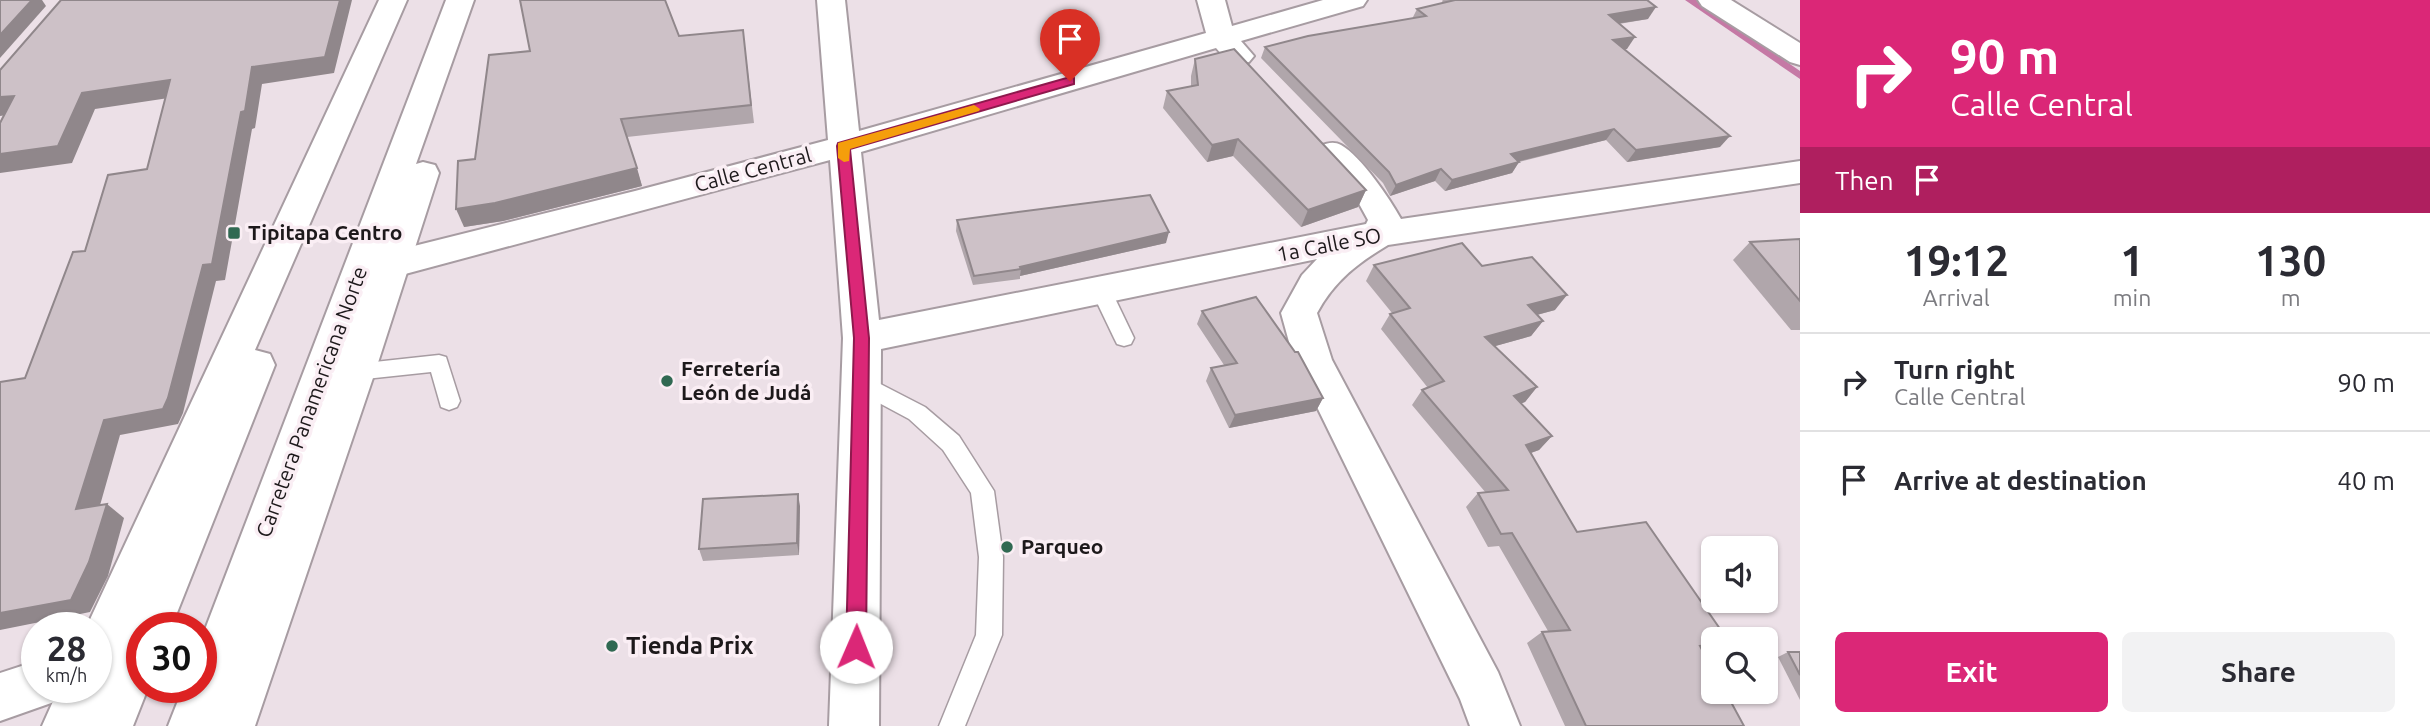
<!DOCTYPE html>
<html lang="en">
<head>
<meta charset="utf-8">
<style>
  body { margin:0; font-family:Ubuntu,sans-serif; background:#f2f2f3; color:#2b2b33; height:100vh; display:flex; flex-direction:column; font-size:26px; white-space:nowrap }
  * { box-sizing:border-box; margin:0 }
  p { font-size:23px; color:#7c7c81 }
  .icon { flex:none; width:38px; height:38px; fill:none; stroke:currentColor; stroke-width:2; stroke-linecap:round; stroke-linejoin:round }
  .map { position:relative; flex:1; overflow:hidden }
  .sheet { display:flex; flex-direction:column; background:#fff; width:630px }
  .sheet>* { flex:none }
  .guide { background:#db2777; color:#fff; overflow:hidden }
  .controls { position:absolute; left:1701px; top:536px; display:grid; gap:14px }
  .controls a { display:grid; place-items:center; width:77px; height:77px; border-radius:10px; background:#fff; box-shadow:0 2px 5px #0004; font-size:35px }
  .speed { position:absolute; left:21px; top:612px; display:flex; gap:14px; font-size:35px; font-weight:700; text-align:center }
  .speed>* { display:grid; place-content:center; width:91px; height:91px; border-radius:50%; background:#fff; box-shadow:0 2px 5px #0004; line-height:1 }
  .speed small { font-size:18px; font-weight:400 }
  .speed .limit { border:10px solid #d22; background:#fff; color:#111 }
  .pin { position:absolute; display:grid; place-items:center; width:60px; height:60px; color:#fff; margin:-72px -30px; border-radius:50% 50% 50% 0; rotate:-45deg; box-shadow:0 0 7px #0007 }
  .pin .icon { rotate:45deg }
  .me { position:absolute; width:77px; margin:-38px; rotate:1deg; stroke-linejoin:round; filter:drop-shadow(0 0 5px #0008) }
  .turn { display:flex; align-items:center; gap:24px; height:147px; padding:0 35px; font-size:32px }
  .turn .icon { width:91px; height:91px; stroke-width:2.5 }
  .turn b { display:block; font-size:49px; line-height:60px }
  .then { display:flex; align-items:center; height:66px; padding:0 35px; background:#0003; gap:14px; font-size:26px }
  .eta { display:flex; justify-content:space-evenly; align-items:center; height:119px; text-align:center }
  .eta b { font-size:42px; font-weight:600; line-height:49px }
  .primary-button { display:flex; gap:14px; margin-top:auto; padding:14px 35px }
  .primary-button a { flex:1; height:80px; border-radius:10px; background:#db2777; color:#fff; font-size:28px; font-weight:600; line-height:80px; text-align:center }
  .primary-button a+a { background:#f2f2f3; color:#2b2b33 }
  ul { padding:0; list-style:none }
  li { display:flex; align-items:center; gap:21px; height:98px; padding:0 35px; border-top:2px solid #e1e1e2 }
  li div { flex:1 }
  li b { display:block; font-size:26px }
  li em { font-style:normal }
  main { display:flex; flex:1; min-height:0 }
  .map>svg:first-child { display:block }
</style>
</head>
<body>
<main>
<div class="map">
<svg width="1800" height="726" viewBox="0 0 1800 726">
  <rect width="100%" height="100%" fill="#ece0e7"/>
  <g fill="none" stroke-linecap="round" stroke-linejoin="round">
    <!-- stream -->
    <polygon fill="#c579a5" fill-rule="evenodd" points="1685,0 1697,0 1800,71 1800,79"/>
    <!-- service casing -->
    <g stroke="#a79ca2" stroke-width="3">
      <g id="service">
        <polygon points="1101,283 1108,285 1111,290 1134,338 1131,344 1124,346 1117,344 1114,338 1091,290 1094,285"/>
        <polygon points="439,355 446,357 460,401 457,407 449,410 441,407 431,372 356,380 349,378 345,372 349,366 356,364"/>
        <polygon points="861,374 925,407 959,436 994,491 1003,557 1002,635 965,726 939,726 976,635 979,557 971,493 943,450 909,419 853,389 850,383 853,377"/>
      </g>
    </g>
    <!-- minor casing -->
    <g stroke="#a79ca2" stroke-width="4">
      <g id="minor">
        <path d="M817,0H845L859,131L1206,33L1197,0H1225L1232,26L1323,0H1367L1363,6L1241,41L1254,56L1249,62C1233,66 1227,60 1216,48L861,152L879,320L1366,224L1368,220L1357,200L1315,153L1320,146C1327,143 1334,141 1341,145C1361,156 1390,199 1401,219L1800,161V183L1388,245C1358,263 1334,281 1317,313L1332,360L1498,672L1520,726H1470L1460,699L1294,360L1281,313L1302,275L1317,259L881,349L879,726H829L843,338L830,160L394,277L381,273L376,264L381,255L394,251L635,191L828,140Z"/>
        <polygon points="1698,0 1731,0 1800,43 1800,65 1790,62 1702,6"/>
        <polygon points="37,661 37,688 60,688 54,702 0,721 0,673"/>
      </g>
    </g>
    <!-- trunk casing -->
    <g stroke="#a79ca2" stroke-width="4">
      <g id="trunk">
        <polygon points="379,0 407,0 255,350 270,354 275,365 171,628 142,628 142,688 148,688 133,726 42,726 59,688 96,688 96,628 86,628"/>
        <polygon points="446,0 474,0 416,164 423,162 435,165 439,173 375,372 255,726 168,726 183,688 201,688 201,640"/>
      </g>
    </g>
    <!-- service -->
    <use href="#service" fill="#fff" fill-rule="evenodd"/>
    <!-- minor -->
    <use href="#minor" fill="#fff" fill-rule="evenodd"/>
    <!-- trunk -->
    <use href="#trunk" fill="#fff" fill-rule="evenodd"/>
  </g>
  <!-- wall -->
  <g fill="#b0a6ab">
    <polygon points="1443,0 1647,0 1648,19 1619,24 1627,49 1623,49 1720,147 1627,162 1606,140 1519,162 1512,173 1445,191 1435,181 1390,196 1383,183 1261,58 1265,47 1412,19 1417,9 1443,3 1442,1"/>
    <polygon points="743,30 754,123 627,137 642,186 503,221 464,227 475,159 679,36"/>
    <polygon points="1195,59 1366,190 1358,207 1301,227 1233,156 1207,162 1163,108 1167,91 1191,86 1191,76"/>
    <polygon points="957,220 1166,243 1020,276 1020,279 973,285 956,231"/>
    <polygon points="1800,239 1800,330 1791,330 1733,260 1750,242"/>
    <polygon points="1374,265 1482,266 1555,310 1537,315 1543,321 1531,336 1495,346 1537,387 1525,402 1521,403 1552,436 1539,450 1531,453 1577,532 1713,639 1713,654 1705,656 1744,726 1565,726 1527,643 1542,632 1548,631 1499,546 1488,547 1466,507 1478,493 1486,493 1412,405 1422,390 1428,388 1381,329 1390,314 1392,313 1366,281"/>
    <polygon points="1202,311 1323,398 1316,411 1229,428 1206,381 1211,368 1224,365 1197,324"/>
    <polygon points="800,506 799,555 703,561 699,549"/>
    <polygon points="1788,652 1800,652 1800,700 1778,657"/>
  </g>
  <!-- shaded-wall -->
  <g fill="#90878b">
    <polygon points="32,0 42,0 46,6 0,58 0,35"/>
    <polygon points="340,0 352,0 334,73 262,84 255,128 252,129 225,280 216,281 183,413 178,424 120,435 95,523 76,509 104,420 241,112 252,67"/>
    <polygon points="1656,7 1648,19 1602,26 1609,15"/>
    <polygon points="1635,37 1627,49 1605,52 1613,40"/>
    <polygon points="170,80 182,96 95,109 72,163 0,173 0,154 82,93"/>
    <polygon points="14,96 28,112 0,116 0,97"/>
    <polygon points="1614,129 1606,140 1504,165 1511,154"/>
    <polygon points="1730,136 1720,147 1627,162 1636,150"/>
    <polygon points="1238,139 1233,156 1207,162 1212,145"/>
    <polygon points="1519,162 1512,173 1445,191 1452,180"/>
    <polygon points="637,168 642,186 503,221 464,227 456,209"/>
    <polygon points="1441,169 1435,181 1390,196 1396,185"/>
    <polygon points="1366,190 1358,207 1301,227 1308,210"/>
    <polygon points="1169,232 1166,243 1020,276 1021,269 1020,267"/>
    <polygon points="1567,295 1555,310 1517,320 1528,305"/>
    <polygon points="1543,321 1531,336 1474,352 1485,337"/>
    <polygon points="1537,387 1525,402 1502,411 1514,396"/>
    <polygon points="1323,398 1316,411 1229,428 1235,415"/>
    <polygon points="1552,436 1539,450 1513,459 1526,445"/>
    <polygon points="798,494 800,506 799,555 797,543"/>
    <polygon points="107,504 124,518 108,576 90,612 0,630 0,613"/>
  </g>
  <!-- building -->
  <g fill="#cdc1c7" stroke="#90878b" stroke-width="2">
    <polygon points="0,0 32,0 0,35"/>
    <polygon points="61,0 340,0 325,57 252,67 245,111 241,112 212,264 203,265 168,398 163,409 104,420 76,509 107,504 89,562 71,600 0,613 0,382 25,378 73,252 85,251 108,175 147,169 170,80 82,93 58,146 0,154 0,123 14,96 0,97 0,70"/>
    <polygon points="520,0 665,0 679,36 743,30 751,105 621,119 637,168 495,203 456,209 458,161 475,159 489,55 530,51"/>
    <polygon points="1455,0 1647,0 1656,7 1609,15 1635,37 1613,40 1730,136 1636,150 1614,129 1511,154 1519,162 1452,180 1441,169 1396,185 1389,172 1265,47 1308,36 1426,16 1417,9"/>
    <polygon points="1234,49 1366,190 1308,210 1238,139 1212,145 1167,91 1198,85 1195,59"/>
    <polygon points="1150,195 1169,232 1020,267 1021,269 974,276 957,220"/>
    <polygon points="1800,239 1800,301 1750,242"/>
    <polygon points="1462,243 1482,266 1532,257 1567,295 1528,305 1543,321 1485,337 1537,387 1514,396 1552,436 1526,445 1577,532 1646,522 1727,639 1713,639 1713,645 1700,646 1713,671 1713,691 1725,691 1744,726 1586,726 1542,632 1570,630 1512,533 1501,534 1478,493 1508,490 1422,390 1444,381 1390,314 1410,308 1374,265"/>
    <polygon points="1256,297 1295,352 1298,352 1323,398 1235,415 1211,368 1237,363 1202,311"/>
    <polygon points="798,494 797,543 699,549 703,499"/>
    <polygon points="1788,652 1800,652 1800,675"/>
  </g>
  <!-- route -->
  <polygon fill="#db2777" stroke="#8e194d" stroke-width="2" points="1070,77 1074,78 1074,84 850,149 869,338 866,647 863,653 856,656 849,653 846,647 854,338 837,146 838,143"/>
  <!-- slow -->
  <polygon fill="#f59e0b" points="974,105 980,109 979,111 850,149 849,161 844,162 838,158 838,143"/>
  <!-- markers -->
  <g fill="#306952" stroke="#faeef4" stroke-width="2.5">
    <rect x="227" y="226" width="14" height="14" rx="3.5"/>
    <circle cx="667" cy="381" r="7"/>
    <circle cx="1007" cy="547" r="7"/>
    <circle cx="612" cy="646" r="7"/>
  </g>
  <g text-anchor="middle" stroke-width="7" stroke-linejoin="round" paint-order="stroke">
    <!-- street labels -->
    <g font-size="21" fill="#1d191b" stroke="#faeef4">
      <text transform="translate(753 170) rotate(-15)" y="7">Calle Central</text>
      <text transform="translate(1329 245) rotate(-11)" y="7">1a Calle SO</text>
      <text transform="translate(312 402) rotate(-70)" y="7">Carretera Panamericana Norte</text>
    </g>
    <!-- poi labels -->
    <g font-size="21" font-weight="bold" fill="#1d191b" stroke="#faeef4" text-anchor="start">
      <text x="248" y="240">Tipitapa Centro</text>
      <text x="681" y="376">Ferretería<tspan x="681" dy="24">León de Judá</tspan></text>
      <text x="1021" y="554">Parqueo</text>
    </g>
    <!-- near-poi labels -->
    <g font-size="24" font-weight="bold" fill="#1d191b" stroke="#faeef4" text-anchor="start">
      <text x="626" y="654">Tienda Prix</text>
    </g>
  </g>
</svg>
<div class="controls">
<a><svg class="icon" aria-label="sound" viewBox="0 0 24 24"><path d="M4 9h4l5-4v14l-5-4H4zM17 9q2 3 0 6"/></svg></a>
<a><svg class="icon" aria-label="search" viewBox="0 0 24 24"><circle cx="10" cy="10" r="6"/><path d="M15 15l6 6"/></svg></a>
</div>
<div class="speed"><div>28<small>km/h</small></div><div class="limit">30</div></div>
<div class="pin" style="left:1070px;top:81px;background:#d93025"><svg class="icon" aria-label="arrive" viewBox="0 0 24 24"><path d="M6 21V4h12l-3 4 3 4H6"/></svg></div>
<svg class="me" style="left:856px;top:647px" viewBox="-20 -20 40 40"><circle r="19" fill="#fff"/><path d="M0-13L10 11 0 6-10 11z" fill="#db2777"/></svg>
</div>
<section class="sheet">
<div class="guide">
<div class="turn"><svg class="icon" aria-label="right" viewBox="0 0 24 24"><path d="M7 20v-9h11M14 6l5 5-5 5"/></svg><div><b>90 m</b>Calle Central</div></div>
<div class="then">Then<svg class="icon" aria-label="arrive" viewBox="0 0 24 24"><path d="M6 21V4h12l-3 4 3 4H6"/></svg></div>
</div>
<div class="eta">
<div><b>19:12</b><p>Arrival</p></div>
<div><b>1</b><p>min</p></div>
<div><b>130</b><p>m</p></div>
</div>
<ul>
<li><svg class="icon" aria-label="right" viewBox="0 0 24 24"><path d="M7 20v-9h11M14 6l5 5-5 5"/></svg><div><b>Turn right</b><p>Calle Central</p></div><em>90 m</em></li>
<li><svg class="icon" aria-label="arrive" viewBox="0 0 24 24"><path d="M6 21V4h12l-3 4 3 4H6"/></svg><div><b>Arrive at destination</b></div><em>40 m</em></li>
</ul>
<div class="primary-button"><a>Exit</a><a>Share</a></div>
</section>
</main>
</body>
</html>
